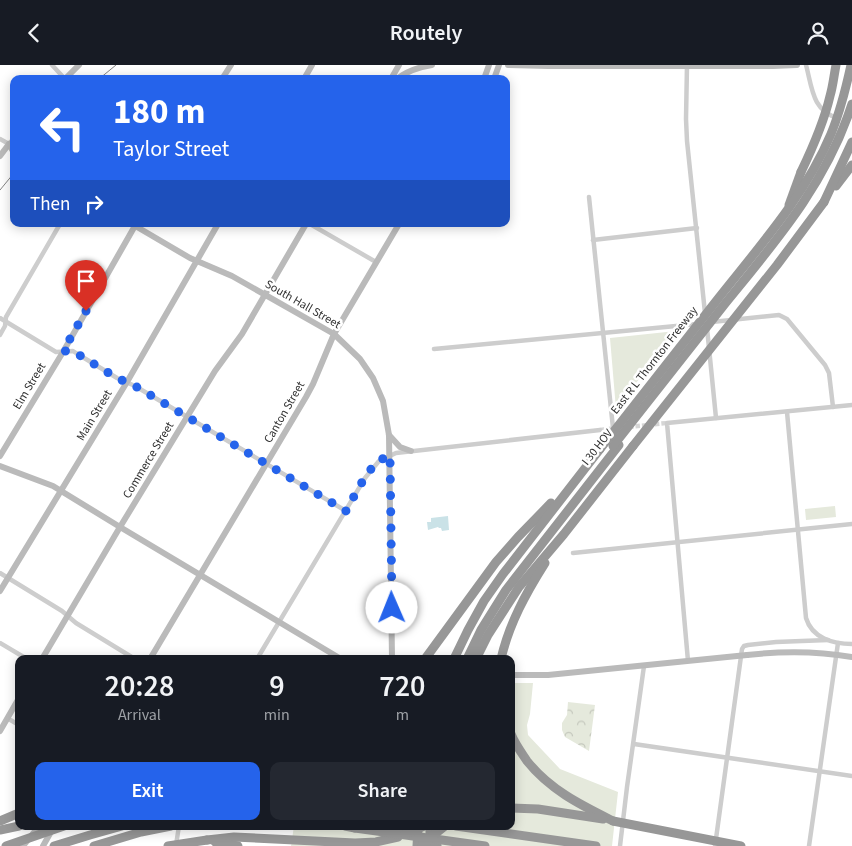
<!DOCTYPE html>
<html lang="en">
<head>
<meta charset="utf-8">
<style>
  body { margin:0; font-family:"Source Sans 3",sans-serif; background:#242831; color:#f1f3f6; height:100vh; display:flex; flex-direction:column; font-size:19px; white-space:nowrap }
  * { box-sizing:border-box; margin:0 }
  p { font-size:16px; color:#9ea1a6 }
  .icon { flex:none; width:28px; height:28px; fill:none; stroke:currentColor; stroke-width:2; stroke-linecap:round; stroke-linejoin:round }
  .map { position:relative; flex:1; overflow:hidden }
  .panel { position:absolute; left:15px; top:590px; width:500px; height:175px; display:flex; flex-direction:column; background:#171b24; border-radius:10px; box-shadow:0 2px 12px #0003 }
  .panel>* { flex:none }
  .hud { position:absolute; left:10px; top:10px; width:500px; height:152px; border-radius:10px; box-shadow:0 2px 12px #0003; background:#2563eb; color:#fff; overflow:hidden }
  .pin { position:absolute; display:grid; place-items:center; width:42px; height:42px; color:#fff; margin:-51px -21px; border-radius:50% 50% 50% 0; rotate:-45deg; box-shadow:0 0 5px #0007 }
  .pin .icon { rotate:45deg }
  .me { position:absolute; width:55px; margin:-28px; rotate:359deg; stroke-linejoin:round; filter:drop-shadow(0 0 4px #0008) }
  .turn { display:flex; align-items:center; gap:18px; height:105px; padding:0 20px; font-size:22px }
  .turn .icon { width:65px; height:65px; stroke-width:2.5 }
  .turn b { display:block; font-size:35px; line-height:42px }
  .then { display:flex; align-items:center; height:48px; padding:0 20px; background:#0003; gap:10px; font-size:19px }
  .eta { display:flex; justify-content:space-evenly; align-items:center; height:85px; text-align:center }
  .eta b { font-size:30px; font-weight:600; line-height:35px }
  .cta { display:flex; gap:10px; margin-top:auto; padding:10px 20px }
  .cta a { flex:1; height:58px; border-radius:10px; background:#2563eb; color:#fff; font-size:20px; font-weight:600; line-height:58px; text-align:center }
  .cta a+a { background:#242831; color:#f1f3f6 }
  header { display:flex; justify-content:space-between; align-items:center; height:65px; padding:0 20px; background:#171b24; font-size:22px; font-weight:600 }
  .map>svg:first-child { display:block }
</style>
</head>
<body>
<header><svg class="icon" aria-label="back" viewBox="0 0 24 24"><path d="M15 5l-7 7 7 7"/></svg>Routely<svg class="icon" aria-label="person" viewBox="0 0 24 24"><circle cx="12" cy="8" r="4"/><path d="M4 21q1-7 8-7t8 7"/></svg></header>
<div class="map">
<svg width="852" height="781" viewBox="0 0 852 781">
  <defs>
    <pattern id="park-crowns" width="20" height="18" patternUnits="userSpaceOnUse" patternTransform="scale(1.25)"><rect width="20" height="18" fill="#e5e9dc"/><path d="M2 6a3 3 0 1 1 6 0M12 15a3 3 0 1 1 6 0" fill="none" stroke="#c5c8bd"/></pattern>
  </defs>
  <rect width="100%" height="100%" fill="#fff"/>
  <!-- green -->
  <g fill="#e5e9dc">
    <polygon points="676,266 616,344 610,273"/>
    <polygon points="835,441 836,452 806,455 805,444"/>
    <polygon points="511,618 533,618 530,649 527,660 528,670 560,704 618,727 612,781 291,781 294,761 511,761"/>
  </g>
  <!-- park -->
  <polygon fill="url(#park-crowns)" points="568,637 595,640 589,686 565,672 562,665 562,658 567,650"/>
  <!-- water -->
  <polygon fill="#cae2e7" points="448,451 449,465 442,466 441,463 439,463 438,462 428,465 427,457 431,457 431,453"/>
  <g fill="none" stroke-linecap="round" stroke-linejoin="round">
    <!-- street-tunnel -->
    <g stroke="#d6d6d6" stroke-width="4.5" stroke-dasharray="4.5 2" stroke-linecap="butt">
      <polyline points="629,362 667,358"/>
      <polyline points="600,365 616,363"/>
    </g>
    <!-- street -->
    <g stroke="#cdcdcd" stroke-width="4.5">
      <polyline points="52,0 65,14"/>
      <polyline points="687,0 686,54 687,76 705,248"/>
      <path d="M806,0C812,22 812,46 838,53"/>
      <polyline points="0,74 9,79 14,73"/>
      <polyline points="589,132 613,363"/>
      <polyline points="310,159 376,197"/>
      <polyline points="593,175 697,163"/>
      <polyline points="0,253 56,287 73,286 76,288 117,313 135,321 346,446"/>
      <polyline points="712,257 779,250 787,254 825,300 829,308 833,342"/>
      <polyline points="707,263 716,353"/>
      <polyline points="0,270 5,261 6,252 60,159"/>
      <polyline points="434,284 697,259"/>
      <path d="M787,347L806,553C812,573 833,579 852,579"/>
      <polyline points="573,488 852,459"/>
      <polyline points="0,508 62,546 76,558 135,594"/>
      <polyline points="0,578 27,594"/>
      <polyline points="257,594 365,413 379,396 396,388 600,365"/>
      <polyline points="688,596 667,358 852,340"/>
      <polyline points="7,653 19,660"/>
      <polyline points="634,679 852,711"/>
      <polyline points="176,780 179,761"/>
      <polyline points="620,781 627,722 644,601"/>
      <polyline points="715,781 742,584 744,581 748,580 776,577 828,575"/>
      <polyline points="809,781 838,578"/>
    </g>
    <!-- secondary -->
    <g stroke="#bababa" stroke-width="6">
      <polyline points="508,0 548,1 773,1 797,0"/>
      <polyline points="65,14 79,0"/>
      <polyline points="222,14 231,0"/>
      <polyline points="304,14 312,0"/>
      <polyline points="391,14 399,0"/>
      <path d="M397,14C408,5 419,2 432,0"/>
      <polyline points="484,14 489,0"/>
      <polyline points="494,14 499,0"/>
      <polyline points="9,79 14,88"/>
      <polyline points="0,91 9,79"/>
      <polyline points="132,159 190,193 232,211 334,269 360,294 373,313 383,336 389,370 392,594"/>
      <polyline points="389,370 400,382 411,386"/>
      <polyline points="0,391 63,287 136,159"/>
      <polyline points="0,401 53,421 120,462 341,594"/>
      <polyline points="0,526 127,317 218,159"/>
      <polyline points="42,594 120,462 215,306 242,269 306,159"/>
      <polyline points="150,594 306,332 313,319 334,269 399,159"/>
      <polyline points="511,610 548,610 747,590"/>
      <polyline points="0,666 19,633"/>
      <polyline points="23,781 39,761"/>
      <polyline points="43,781 52,765"/>
    </g>
    <!-- highway -->
    <g stroke="#979797" stroke-width="9">
      <polyline points="836,121 852,100"/>
      <polyline points="824,137 852,77"/>
      <polyline points="789,140 801,107"/>
      <polyline points="425,594 496,497 518,472 551,438"/>
      <polyline points="454,594 468,565 484,536 503,509 600,384"/>
      <polyline points="467,594 481,565 506,525 619,380"/>
      <polyline points="476,594 488,570 519,522 564,469 633,381"/>
      <path d="M501,594C509,559 526,528 545,498"/>
      <path d="M511,669C515,679 521,687 527,696C550,725 581,740 613,756"/>
      <polyline points="511,743 538,744 603,754"/>
      <polyline points="0,756 19,748"/>
      <polyline points="345,761 355,763"/>
      <polyline points="456,761 596,781"/>
      <polyline points="0,765 19,761"/>
      <polyline points="207,775 234,772 355,778 376,777 398,772"/>
      <polyline points="215,777 238,781"/>
      <polyline points="437,780 437,781"/>
      <polyline points="54,781 90,770 122,761"/>
      <polyline points="94,781 141,767 171,761"/>
      <polyline points="417,781 418,764"/>
      <polyline points="430,781 430,761"/>
    </g>
    <!-- tram -->
    <g stroke="#858585" stroke-width="1">
      <polyline points="99,14 116,0"/>
      <polyline points="0,125 14,108"/>
    </g>
    <!-- secondary-bridge -->
    <path stroke="#bababa" stroke-width="6" d="M747,590C782,586 817,586 852,592"/>
    <!-- highway-bridge -->
    <g stroke="#979797" stroke-width="9">
      <path d="M801,107C813,82 824,57 830,31C833,21 834,10 836,0"/>
      <path d="M613,381C650,334 687,287 724,240C776,176 826,119 852,39"/>
      <polyline points="633,381 777,200 824,137"/>
      <path d="M600,384C639,334 678,284 717,235C758,183 805,131 831,69C840,47 846,23 851,0"/>
      <polyline points="613,756 741,781"/>
      <polyline points="355,763 485,781"/>
      <polyline points="405,769 424,761"/>
      <polyline points="6,781 64,761"/>
      <polyline points="168,781 207,775"/>
      <polyline points="422,781 435,769 445,761"/>
    </g>
  </g>
  <g fill="none" stroke-linecap="round" stroke-linejoin="round">
    <!-- route -->
    <path stroke="#2563eb" stroke-width="9" stroke-dasharray="0 16.2" d="M86,246L63,286H73L76,288L117,313L135,321L346,446C354,432 366,406 379,396C382,394 386,392 390,390L392,543"/>
  </g>
  <g text-anchor="middle" stroke-width="5" stroke-linejoin="round" paint-order="stroke">
    <!-- street labels -->
    <g font-size="12" fill="#303030" stroke="#fff">
      <text transform="translate(303 239) rotate(30)" y="4">South Hall Street</text>
      <text transform="translate(654 295) rotate(-52)" y="4">East R L Thornton Freeway</text>
      <text transform="translate(29 321) rotate(-59)" y="4">Elm Street</text>
      <text transform="translate(284 347) rotate(-60)" y="4">Canton Street</text>
      <text transform="translate(94 350) rotate(-59)" y="4">Main Street</text>
      <text transform="translate(597 382) rotate(-52)" y="4">I 30 HOV</text>
      <text transform="translate(148 395) rotate(-59)" y="4">Commerce Street</text>
    </g>
  </g>
</svg>
<div class="pin" style="left:86px;top:246px;background:#d93025"><svg class="icon" aria-label="arrive" viewBox="0 0 24 24"><path d="M6 21V4h12l-3 4 3 4H6"/></svg></div>
<svg class="me" style="left:392px;top:543px" viewBox="-20 -20 40 40"><circle r="19" fill="#fff"/><path d="M0-13L10 11 0 6-10 11z" fill="#2563eb"/></svg>
<div class="hud">
<div class="turn"><svg class="icon" aria-label="left" viewBox="0 0 24 24"><path d="M17 20v-9H6M10 6l-5 5 5 5"/></svg><div><b>180 m</b>Taylor Street</div></div>
<div class="then">Then<svg class="icon" aria-label="right" viewBox="0 0 24 24"><path d="M7 20v-9h11M14 6l5 5-5 5"/></svg></div>
</div>
<section class="panel">
<div class="eta">
<div><b>20:28</b><p>Arrival</p></div>
<div><b>9</b><p>min</p></div>
<div><b>720</b><p>m</p></div>
</div>
<div class="cta"><a>Exit</a><a>Share</a></div>
</section>
</div>
</body>
</html>
